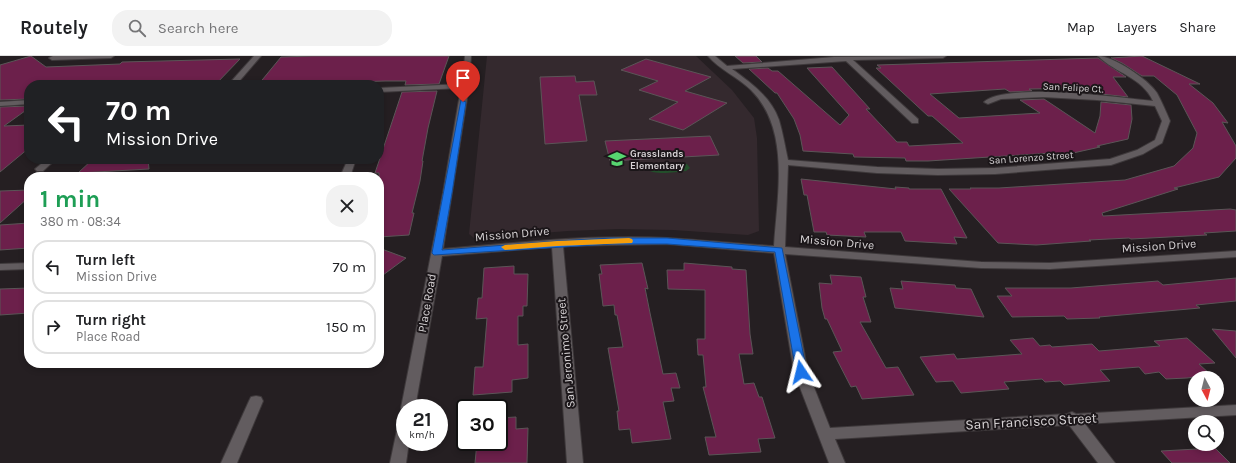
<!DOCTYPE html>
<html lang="en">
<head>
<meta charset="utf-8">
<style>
  body { margin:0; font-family:Karla,sans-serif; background:#f2f2f2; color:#202124; height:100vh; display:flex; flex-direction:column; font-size:15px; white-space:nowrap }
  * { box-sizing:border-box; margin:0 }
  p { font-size:13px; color:#757577 }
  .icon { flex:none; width:22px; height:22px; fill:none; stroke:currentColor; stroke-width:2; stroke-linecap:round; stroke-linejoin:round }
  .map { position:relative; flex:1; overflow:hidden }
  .side { position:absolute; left:24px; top:116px; width:360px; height:196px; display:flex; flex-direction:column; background:#fff; border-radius:16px; box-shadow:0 2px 6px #0003 }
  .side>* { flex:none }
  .banner { position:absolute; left:24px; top:24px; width:360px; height:84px; border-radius:16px; box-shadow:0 2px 6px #0003; background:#202124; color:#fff; overflow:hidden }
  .needle { width:26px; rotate:173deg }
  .controls { position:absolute; left:1188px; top:315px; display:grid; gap:8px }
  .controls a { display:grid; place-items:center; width:36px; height:36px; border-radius:50%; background:#fff; box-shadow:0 2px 6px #0003; font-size:20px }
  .speed { position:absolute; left:396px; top:343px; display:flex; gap:8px; font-size:20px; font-weight:700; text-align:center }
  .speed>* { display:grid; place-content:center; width:52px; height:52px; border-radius:50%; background:#fff; box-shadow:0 2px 6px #0003; line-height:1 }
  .speed small { font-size:10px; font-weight:400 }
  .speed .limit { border:2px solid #111; border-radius:6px; background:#fff; color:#111 }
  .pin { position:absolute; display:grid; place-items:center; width:34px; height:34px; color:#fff; margin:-41px -17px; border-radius:50% 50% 50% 0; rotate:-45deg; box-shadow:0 0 4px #0007 }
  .pin .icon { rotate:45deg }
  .me { position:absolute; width:44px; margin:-22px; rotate:350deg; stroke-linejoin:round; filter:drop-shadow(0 0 3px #0008) }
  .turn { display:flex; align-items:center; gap:14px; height:84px; padding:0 16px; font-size:18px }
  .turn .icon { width:52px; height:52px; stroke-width:2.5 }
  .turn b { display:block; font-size:28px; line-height:34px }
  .round { display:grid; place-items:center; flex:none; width:42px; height:42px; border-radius:16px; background:#f2f2f2 }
  .summary { display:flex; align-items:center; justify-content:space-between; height:68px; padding:0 16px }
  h1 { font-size:24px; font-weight:700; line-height:30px; color:#1e9e55 }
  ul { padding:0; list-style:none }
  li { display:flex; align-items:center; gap:12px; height:54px; margin:0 8px 6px; padding:0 8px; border:2px solid #e0e0e0; border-radius:16px }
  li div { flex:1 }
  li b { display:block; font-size:15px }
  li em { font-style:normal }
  header { display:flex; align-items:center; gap:24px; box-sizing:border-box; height:56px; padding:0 20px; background:#fff; border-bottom:1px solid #e0e0e0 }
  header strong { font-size:19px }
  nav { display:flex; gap:22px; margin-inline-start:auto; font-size:14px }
  .search { width:280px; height:36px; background:#f2f2f2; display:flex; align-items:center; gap:10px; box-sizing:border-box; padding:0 14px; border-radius:16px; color:#757577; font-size:15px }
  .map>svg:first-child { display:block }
</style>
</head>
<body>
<header>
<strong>Routely</strong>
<div class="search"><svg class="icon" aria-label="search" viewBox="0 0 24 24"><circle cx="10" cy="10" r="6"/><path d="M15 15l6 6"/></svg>Search here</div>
<nav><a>Map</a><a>Layers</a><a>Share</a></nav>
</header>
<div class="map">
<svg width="1236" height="407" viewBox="0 0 1236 407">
  <rect width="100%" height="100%" fill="#251f22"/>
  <!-- built -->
  <polygon fill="#34292e" points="487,0 696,0 732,34 754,62 757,82 759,175 748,179 673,174 618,173 568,175 474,182 469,178"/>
  <!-- green -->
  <path fill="#234f2b" d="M681,107L687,108L690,112L686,115C675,116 655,120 647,113L648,110L653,108Z"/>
  <!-- building -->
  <g fill="#6c204b" stroke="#5b5557">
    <polygon points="31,0 46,11 120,8 122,6 240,3 215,29 29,29 29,43 0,44 0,9"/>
    <polygon points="313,0 449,0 439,28 405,29 406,25 385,25 258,29 281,1"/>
    <polygon points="735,0 756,0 762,6 743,7"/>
    <polygon points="1142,0 1200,28 1189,28 1213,47 1228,67 1222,66 1236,90 1236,102 1219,121 1174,132 1178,133 1102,157 1103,160 1230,153 1236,154 1236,175 1204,177 1207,179 1131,183 1129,182 1089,184 1091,185 1036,189 998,187 949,133 971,133 970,132 999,132 1125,124 1174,110 1193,92 1197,77 1177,39 1154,20 1142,20 1122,7 1111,2"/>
    <polygon points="1098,2 1126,21 1113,21 1128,41 1101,38 1101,32 1029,33 1032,35 1010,36 1005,33 930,38 959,62 1040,57 1020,44 1044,43 1095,77 1100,60 1101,46 1131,49 1132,63 1128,83 1097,90 1100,91 1064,99 1056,100 1052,97 928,105 906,105 905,102 854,101 853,98 803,95 800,79 794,63 777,37 775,37 749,13 768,12 772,15 778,15 840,69 849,59 807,12 832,11 870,53 866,53 897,86 907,86 909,90 963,87 932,60 928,60 876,12 881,12 877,9"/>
    <polygon points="646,3 711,21 685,35 727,47 683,74 649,63 678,46 639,34 658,25 621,14"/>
    <polygon points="575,20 576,26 594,25 597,39 579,39 587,85 545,88 540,21"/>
    <polygon points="437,35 428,72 422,105 423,105 420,125 412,157 414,157 409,179 379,181 379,117 375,117 402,36"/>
    <polygon points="29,50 29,52 4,70 29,69 29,92 0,116 0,51"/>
    <polygon points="710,80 719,99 610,105 605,85"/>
    <polygon points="93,103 148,103 149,113 78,117"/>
    <polygon points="801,123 896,133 895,131 909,132 909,133 941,133 967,182 954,181 957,188 905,185 901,176 864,176 866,181 827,179 826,176 814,176 807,139 804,139"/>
    <polygon points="29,134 29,141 0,167 0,135"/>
    <polygon points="29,167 29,192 0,194 0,169"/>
    <polygon points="379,192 406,202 379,222"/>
    <polygon points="642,207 648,233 645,232 650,257 663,318 676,317 680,332 671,332 674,345 663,346 671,383 632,387 630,373 619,374 617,355 619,355 608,292 623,291 617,259 615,259 614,249 603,250 599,218 602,218 600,209"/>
    <polygon points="684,207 732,211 732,213 746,214 750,278 753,298 739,298 744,328 754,327 759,341 762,341 775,382 758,383 761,396 709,399 705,381 716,381 703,331 706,331 703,299 698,299 697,283 705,283 705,234 668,233 667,214 684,214"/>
    <polygon points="514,210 514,218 528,218 527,250 523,250 523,260 518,260 518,289 528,288 528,322 512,324 512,336 473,339 475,311 483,311 487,262 476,263 478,242 482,242 484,212"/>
    <polygon points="830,219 861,221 866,241 863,241 871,266 860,266 886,312 898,311 914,339 862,343 856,330 851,331 833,296 842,295 827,263 825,263 822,252 819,227 832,228"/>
    <polygon points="1236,222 1236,245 1196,249 1200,252 1099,261 1100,262 1067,263 1064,260 1012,261 997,240 1012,240 1005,232 1071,232 1158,225 1163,229"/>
    <polygon points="901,225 955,229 956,232 971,233 984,261 895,252 890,232 903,233"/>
    <polygon points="29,232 29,257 0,259 0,233"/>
    <polygon points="1212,273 1236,275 1236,302"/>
    <polygon points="1033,282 1040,290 1050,289 1052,291 1092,288 1099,295 1160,290 1154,285 1187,282 1215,307 1199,308 1211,319 1187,322 1166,323 1159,316 1145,318 1139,311 1100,314 1110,325 1064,329 1060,325 1045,326 1042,323 1004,326 1009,333 961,337 953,325 936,326 920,301 954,298 957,303 1022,298 1010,284"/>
    <polygon points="516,361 516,373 528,372 527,407 475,407 477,386 499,386 499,362"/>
    <polygon points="1215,392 1230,407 1172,407 1161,395"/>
  </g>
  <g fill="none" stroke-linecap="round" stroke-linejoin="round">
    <!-- minor casing -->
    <g stroke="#3e393b" stroke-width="2">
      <g id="minor">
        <polygon points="114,0 111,2 52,4 49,2 53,0"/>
        <polygon points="254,0 261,0 236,29 228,29"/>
        <path d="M465,0H471L469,30L443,193C517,187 593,178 668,182C703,184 739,188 774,190C777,140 791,74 751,34C738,21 720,14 708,0H715L727,10L834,1L946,0L943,2L853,4L918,63V67H912L846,5L732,13C751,27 771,41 779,64C783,77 785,91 788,104L877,111L938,113L995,112L1110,103L1137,94L1155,84L1162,65L1155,50L1097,44L1043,41L1001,43L988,48L984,46C1006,26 1122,42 1153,45C1142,21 1115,17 1098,0C1113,0 1148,23 1157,37C1162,46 1166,56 1170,65L1162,87L1143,98L1111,109L995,118L938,119L877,117L788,109L785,191L981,206L1050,207L1236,195V201L1050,213L981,212L785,198L808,316L830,372L1067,358L1072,356L1076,358L1236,349V359L1085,368L1115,407H1098L1069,369L835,383L845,407H829L794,316L774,197L667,188L563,190L583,407H567L552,191L442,200L415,352H405V356H403L401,352L443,137L461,32L379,36V32L462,28Z"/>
        <polygon points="29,44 29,48 0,50 0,46"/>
        <polygon points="47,103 56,103 43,115 37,115 35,113"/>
        <path d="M211,103H232C228,107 218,107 212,106Z"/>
        <polygon points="348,103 356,103 350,121 340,121"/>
        <polygon points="29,207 29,213 0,214 0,208"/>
        <polygon points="256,340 261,341 263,345 237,407 221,407 249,345 251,341"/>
        <polygon points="405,363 405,386 409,386 406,407 390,407 398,369 400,365"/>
      </g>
    </g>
    <!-- minor -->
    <use href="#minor" fill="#625c5f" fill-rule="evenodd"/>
  </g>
  <!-- route -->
  <polygon fill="#1a73e8" stroke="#114b97" points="461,44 466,46 452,137 442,194 557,185 612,182 667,182 782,192 807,316 805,319 797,319 796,316 775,196 667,188 612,188 434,199 432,197"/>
  <!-- slow -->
  <polygon fill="#f59e0b" points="629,182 632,183 633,185 632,187 557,190 505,194 501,191 505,189 557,185"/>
  <!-- icons -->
  <defs>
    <g id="school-bare" transform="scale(1.38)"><path d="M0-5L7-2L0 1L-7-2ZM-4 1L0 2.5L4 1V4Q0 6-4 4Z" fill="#57d570" stroke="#1b1619" stroke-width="2.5" paint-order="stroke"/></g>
  </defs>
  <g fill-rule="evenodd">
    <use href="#school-bare" x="617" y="103"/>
  </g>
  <g text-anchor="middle" stroke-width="4" stroke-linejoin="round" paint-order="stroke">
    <!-- far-street labels -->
    <g font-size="10" fill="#d7d3d5" stroke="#1b1619">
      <text transform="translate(1073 31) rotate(3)" y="4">San Felipe Ct.</text>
      <text transform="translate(1031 101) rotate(-4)" y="4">San Lorenzo Street</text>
    </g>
    <!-- far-poi labels -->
    <g font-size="10" font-weight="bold" fill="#d7d3d5" stroke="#1b1619" text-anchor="start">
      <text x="630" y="101">Grasslands<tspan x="630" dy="12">Elementary</tspan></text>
    </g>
    <!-- street labels -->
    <g font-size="12" fill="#d7d3d5" stroke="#1b1619">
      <text transform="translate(512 178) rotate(-5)" y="4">Mission Drive</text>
      <text transform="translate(837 186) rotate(5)" y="4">Mission Drive</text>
      <text transform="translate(1159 190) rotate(-4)" y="4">Mission Drive</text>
      <text transform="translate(427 247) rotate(-80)" y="4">Place Road</text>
      <text transform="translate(566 297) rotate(-95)" y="4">San Jeronimo Street</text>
    </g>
    <!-- near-street labels -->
    <g font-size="14" fill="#d7d3d5" stroke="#1b1619">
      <text transform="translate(1031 365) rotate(-3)" y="5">San Francisco Street</text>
    </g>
  </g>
</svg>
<div class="controls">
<a><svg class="needle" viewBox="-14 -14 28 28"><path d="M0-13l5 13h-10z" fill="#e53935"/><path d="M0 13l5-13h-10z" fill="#757577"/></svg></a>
<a><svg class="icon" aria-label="search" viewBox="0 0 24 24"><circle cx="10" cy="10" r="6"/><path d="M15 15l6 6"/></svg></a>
</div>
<div class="speed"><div>21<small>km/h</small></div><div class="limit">30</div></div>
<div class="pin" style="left:463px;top:46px;background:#d93025"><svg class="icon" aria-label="arrive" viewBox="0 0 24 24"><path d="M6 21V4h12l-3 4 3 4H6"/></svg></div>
<svg class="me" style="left:801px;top:316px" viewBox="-20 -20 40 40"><path d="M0-17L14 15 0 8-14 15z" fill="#1a73e8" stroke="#fff" stroke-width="4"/></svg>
<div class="banner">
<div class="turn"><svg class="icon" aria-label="left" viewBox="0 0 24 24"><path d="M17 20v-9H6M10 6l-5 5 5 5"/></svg><div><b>70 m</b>Mission Drive</div></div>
</div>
<section class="side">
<div class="summary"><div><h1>1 min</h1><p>380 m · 08:34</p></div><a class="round"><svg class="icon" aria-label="close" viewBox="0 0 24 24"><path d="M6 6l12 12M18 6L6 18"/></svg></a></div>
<ul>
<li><svg class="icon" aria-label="left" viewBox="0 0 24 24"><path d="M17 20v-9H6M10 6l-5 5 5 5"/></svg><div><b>Turn left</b><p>Mission Drive</p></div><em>70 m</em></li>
<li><svg class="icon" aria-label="right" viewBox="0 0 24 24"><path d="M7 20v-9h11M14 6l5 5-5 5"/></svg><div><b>Turn right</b><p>Place Road</p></div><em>150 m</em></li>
</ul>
</section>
</div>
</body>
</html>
